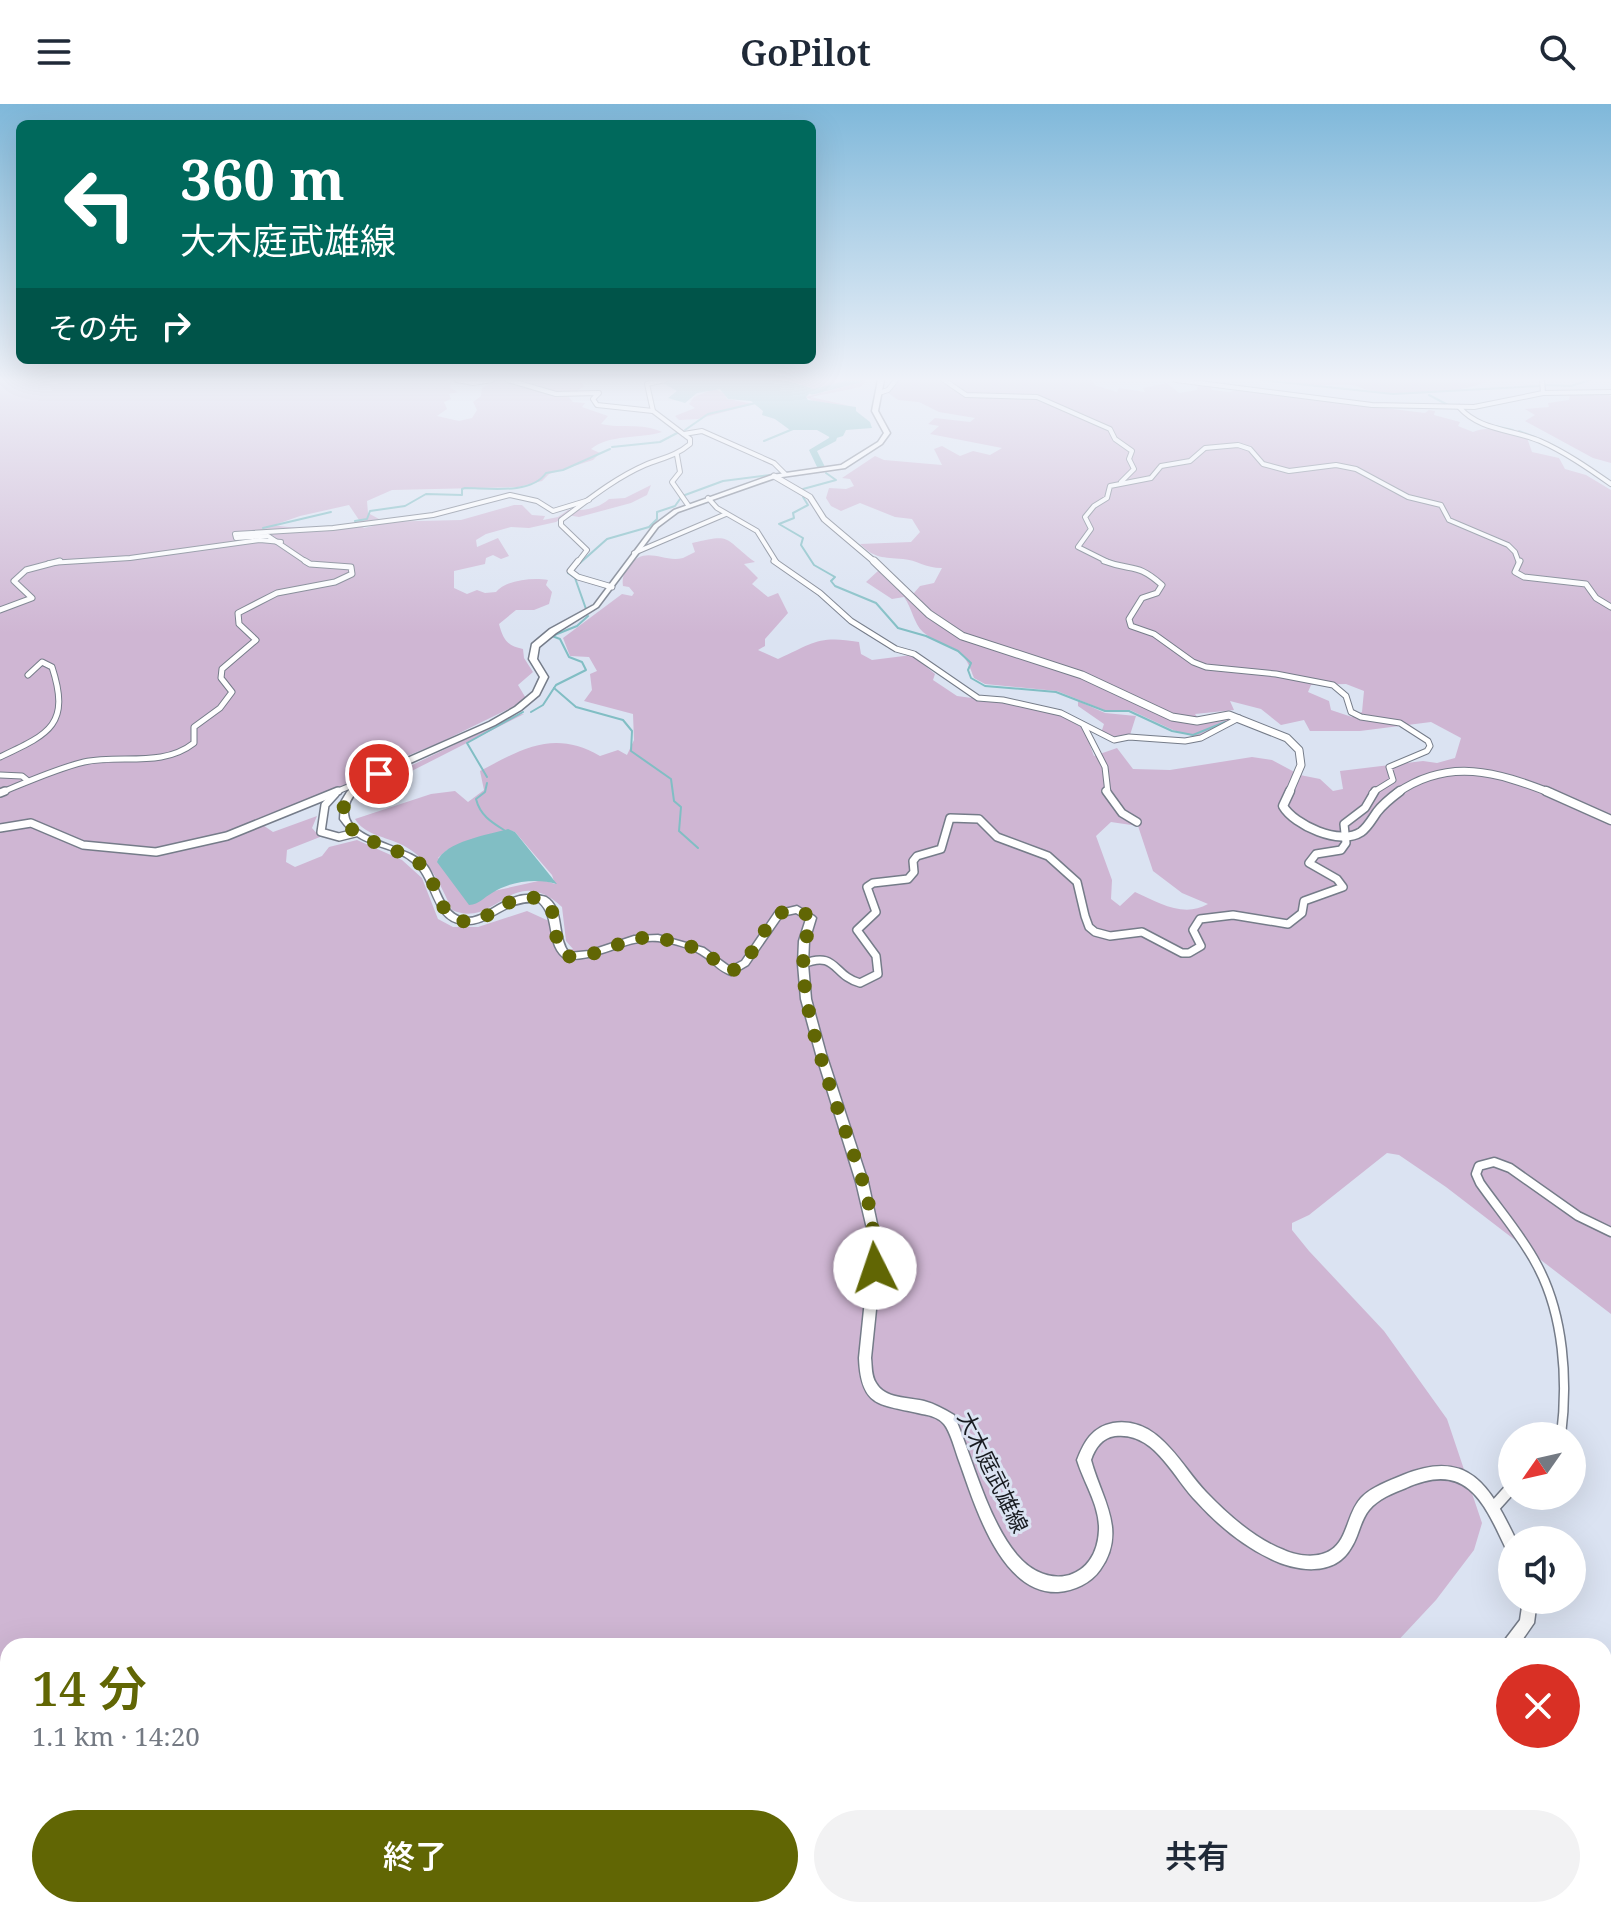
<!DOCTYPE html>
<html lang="ja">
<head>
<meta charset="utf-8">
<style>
  body { margin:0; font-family:"Noto Serif","Noto Sans JP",serif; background:#f2f2f3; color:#1f2937; height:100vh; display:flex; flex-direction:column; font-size:30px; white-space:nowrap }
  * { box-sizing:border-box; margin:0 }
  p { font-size:26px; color:#747a83 }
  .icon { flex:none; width:44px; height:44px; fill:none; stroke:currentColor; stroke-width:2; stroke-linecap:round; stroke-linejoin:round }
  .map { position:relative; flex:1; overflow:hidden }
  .panel { position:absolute; left:0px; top:1534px; width:1612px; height:280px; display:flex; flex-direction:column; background:#fff; border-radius:24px 24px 0 0; box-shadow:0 8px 32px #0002 }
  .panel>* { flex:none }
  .guide { position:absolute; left:16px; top:16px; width:800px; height:244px; border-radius:12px; box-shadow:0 8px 32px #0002; background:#00695c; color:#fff; overflow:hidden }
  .needle { width:52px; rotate:236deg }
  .controls { position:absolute; left:1498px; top:1318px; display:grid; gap:16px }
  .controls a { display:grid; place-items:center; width:88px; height:88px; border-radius:50%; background:#fff; box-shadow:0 8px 32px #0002; font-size:40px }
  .pin { position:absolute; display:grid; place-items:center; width:68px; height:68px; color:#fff; margin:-34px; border:4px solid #fff; border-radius:50%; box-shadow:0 2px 8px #0007 }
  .me { position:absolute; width:88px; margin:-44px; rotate:356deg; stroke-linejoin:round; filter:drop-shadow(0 0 6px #0008) }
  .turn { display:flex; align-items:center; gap:28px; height:168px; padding:0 32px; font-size:36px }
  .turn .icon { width:104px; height:104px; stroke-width:2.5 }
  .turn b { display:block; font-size:56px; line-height:68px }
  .then { display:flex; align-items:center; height:76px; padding:0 32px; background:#0003; gap:16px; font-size:30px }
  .round { display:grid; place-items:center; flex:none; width:84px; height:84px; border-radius:42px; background:#f2f2f3 }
  .overview { display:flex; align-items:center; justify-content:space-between; height:136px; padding:0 32px }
  h1 { font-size:48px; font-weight:600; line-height:60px; color:#616604 }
  .cta { display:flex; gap:16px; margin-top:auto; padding:16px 32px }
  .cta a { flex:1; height:92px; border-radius:48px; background:#616604; color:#fff; font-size:32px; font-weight:600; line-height:92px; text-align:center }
  .cta a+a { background:#f2f2f3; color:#1f2937 }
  header { display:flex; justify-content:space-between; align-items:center; height:104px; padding:0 32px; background:#fff; font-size:36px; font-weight:600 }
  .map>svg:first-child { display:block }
</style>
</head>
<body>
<header><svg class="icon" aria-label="menu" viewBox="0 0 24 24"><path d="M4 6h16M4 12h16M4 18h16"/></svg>GoPilot<svg class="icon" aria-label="search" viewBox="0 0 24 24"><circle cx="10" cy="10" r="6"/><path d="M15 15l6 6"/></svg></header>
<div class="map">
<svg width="1611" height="1814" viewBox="0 0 1611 1814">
  <rect width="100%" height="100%" fill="#dbe3f2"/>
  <!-- green -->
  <g fill="#cfb6d3" fill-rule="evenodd">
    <path d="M0,276H447L451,279L450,284L458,288L449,290L451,295L444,298L447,305L437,312L459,317L472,314L477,306L473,298L481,292L482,284L496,276H581L584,283L567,291L573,298L585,299L582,303L608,312L601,320C623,325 640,318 662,328C639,335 609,330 591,345L600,349L593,356L549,370L542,377L518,383L392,386L367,397L368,409L379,415L356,419L364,424L373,422L377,418L461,416L514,401H522L532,411L545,412L543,416L558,413L568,406C583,407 598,405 609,395L625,394L651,381L647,391L631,399L579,413L567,411L556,418L529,424L511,423L486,430L476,436L477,443L498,434L509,452L501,455L493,451L486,454L485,460L454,467V484L467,490L477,486L485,489L496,488C506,476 533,473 548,476L546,481L552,488L549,500L534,506H516L499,520C503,535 507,542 523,545L524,554L533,568L518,581L527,596L439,639L372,666L337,686L257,717L273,728L317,712L312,724L320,733L287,746L286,758L295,763L322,752L329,743L357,736L402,756L422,774L438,815L453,823H478L527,807L549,817L558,846L573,845L566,837L562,803C511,757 496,826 452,806C439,777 428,752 398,739C382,732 364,730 355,715L431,690L455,687L468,698L484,686L480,667C522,645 554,625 600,652L618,646L627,651L634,636L633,610L584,597L592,586L590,570L597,567L589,553L570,552L563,534L622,490L632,492L634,489L629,483L623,482C622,475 623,470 628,463C645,440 662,459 683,454C687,452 691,450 695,448L692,439C733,429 723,434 755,458L744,460L758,474L752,480L768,493L778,489L788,509L765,535V542L758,546L778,555C813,539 819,531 859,538L861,550L872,556L912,551L935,570L933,576L957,592L1031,602L1060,610L1084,625L1094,652L1117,644L1133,665L1170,666L1252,653L1272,656L1300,671L1320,675L1333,687L1343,685L1340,667L1423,657L1437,659L1455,654L1461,634L1431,618L1360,627H1310L1304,616L1281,621L1261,605L1230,597L1234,606L1195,610L1202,619L1224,615L1230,618L1196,633L1173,626L1130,606H1104L1057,587L985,580L974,574C961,534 948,549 923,528C914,520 912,504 904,493L892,495L866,478L879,466L904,490L914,489L920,482L934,479L942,464C925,464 917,456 903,455C883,453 875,455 860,440L911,438L920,428L912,415L895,413L860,399L841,407L831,402L826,394L829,384L846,385L854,382L850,375L842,374L875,352L884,356L942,361L934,345L942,342L960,352L973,347L990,351L1002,344L930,330L939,322L928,320L935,314L970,318L975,314L939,308L919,298L898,296L887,288L897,276H1092L1094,281L1117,288L1119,284L1145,288L1143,284L1167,279L1179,289L1197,286L1198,280L1210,282L1212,286L1229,288L1237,286L1425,309L1429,306L1435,307L1434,311L1460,318L1458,322L1473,328C1491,320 1510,328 1527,334L1532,348L1559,354L1565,365L1586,371L1611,386V1210L1446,1083L1399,1051L1387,1049L1309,1111L1292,1119V1126L1309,1147L1384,1227L1447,1315L1482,1419L1474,1446L1436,1496L1393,1542H8V1806H974L976,1814H0ZM349,401L359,416C346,427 292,425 274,421L300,412ZM1346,580L1364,587L1362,608L1352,613L1331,606L1329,597L1308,588L1311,581ZM1111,718L1138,722L1153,767L1182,789L1208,800C1184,814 1159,799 1135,788L1120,802L1111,795L1112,776L1096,732ZM508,726L515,728L552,771L555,780L543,776L494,787L438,754L447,746Z"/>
    <polygon points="785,276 863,276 866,277 861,283 811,293 850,302 813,297 806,293 851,281 814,285"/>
    <path d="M1277,276H1490C1463,290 1399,293 1368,286C1362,285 1357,281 1351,281C1321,280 1307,285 1277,276Z"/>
    <polygon points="714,285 724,289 727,295 754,300 698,315 679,316 675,312 695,304 689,300 694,293"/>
    <polygon points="1604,289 1611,292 1611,359 1593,354 1525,317 1535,311 1525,305 1549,303 1548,299 1569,296 1570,290"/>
    <polygon points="1078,597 1105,609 1136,612 1130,631 1113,633 1101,629 1104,620 1078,602"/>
    <polygon points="524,610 390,678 367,684 371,677 402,666 516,611"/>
    <polygon points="1062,1806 1276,1806 1273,1814 1067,1814"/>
  </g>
  <!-- water -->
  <g fill="#81bec4">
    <polygon points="671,276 785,276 814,285 806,293 808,296 856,303 856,307 870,318 872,324 846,326 843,332 833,335 817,326 790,326 775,315 762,311 763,307 751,297 728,295 720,285 697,289 685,299 668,294 677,287 661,278"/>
    <path d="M508,725L515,728L557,780C537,774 510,777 492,789C483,794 480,800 469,801L437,758C445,737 488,731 508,725Z"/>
  </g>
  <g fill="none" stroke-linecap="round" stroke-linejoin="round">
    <!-- stream-far1 -->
    <g stroke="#81bec4" stroke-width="2">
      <polyline points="1261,276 1393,290 1539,282"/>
      <polyline points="1545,281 1571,282 1590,276"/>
      <polyline points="1429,291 1448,301"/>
      <polyline points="1495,322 1513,326"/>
      <polyline points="685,326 708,310 756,299"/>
      <polyline points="1519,327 1537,334"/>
      <polyline points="764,337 793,325"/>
      <polyline points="612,343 660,338 679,328"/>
      <polyline points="803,385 836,376 826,369"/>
      <polyline points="685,391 723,377 810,366"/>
      <polyline points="803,393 808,401 793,409 794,414 779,420 803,434 801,441 814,461 835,473 831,477 835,482 876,499 898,524 926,532 958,547 971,559 968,566 971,574 985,582 1056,588 1105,607 1129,607 1172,627 1193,631 1225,618"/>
      <path d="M355,417L367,415L370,407L405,402L426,390L462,391V385L465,384C488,384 531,391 546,369L563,366L610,345"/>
      <polyline points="263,424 331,408"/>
      <polyline points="580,459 607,435 649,423 657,415 657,408 675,402 680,395"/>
      <polyline points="568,469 575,474 586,505"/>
      <polyline points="554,584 576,603 623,616 632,627 631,647 671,675 674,697 681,703 679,727 698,744"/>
      <polyline points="531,608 543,601 556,581 586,566 582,558 569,553 560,535 552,532 577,522 588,512"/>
      <polyline points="487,673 467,639 523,608"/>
      <path d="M487,679L485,688L476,695C480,711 491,718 504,726"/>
    </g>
    <!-- stream -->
    <polyline stroke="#81bec4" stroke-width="3" points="1303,1814 1308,1806"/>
    <!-- canal -->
    <polyline stroke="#81bec4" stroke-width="5" points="812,288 860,276"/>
    <!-- river -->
    <polygon fill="#81bec4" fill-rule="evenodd" points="832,319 840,324 836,337 817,347 826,365 822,367 818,365 809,346 829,334 832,325 828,321"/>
    <!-- minor-far4 casing -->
    <g stroke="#757c89" stroke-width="6">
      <g id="minor-far4">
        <polyline points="457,276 473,279 492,276"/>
        <path d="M508,276L556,290L599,289L593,295L597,301L653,307L690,335V340C676,352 662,354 645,361C615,374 588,396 561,416V421L587,446L577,459"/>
        <polyline points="944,276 966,291 1037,293 1110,325 1115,335 1132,347 1129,355 1134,365 1121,378"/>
        <polyline points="1176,276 1372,301 1474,303 1543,289 1611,288"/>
        <polyline points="1542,276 1543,289"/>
        <polyline points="879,289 888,286 896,276"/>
        <path d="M1459,303C1480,327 1512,325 1540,337C1565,348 1588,364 1611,380"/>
        <polyline points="653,307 647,280 665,276"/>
        <polyline points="684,330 702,327 774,359 785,370"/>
        <polyline points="677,351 680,368 672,378 688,401"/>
        <polyline points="708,394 717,404 757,427 777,459"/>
        <polyline points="634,449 726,410"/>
        <polyline points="49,459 130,454 260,436 281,438"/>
        <polyline points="308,459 268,432 236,434 235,430 333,424 433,411 510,391 537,397 553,407 589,396"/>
        <polyline points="1110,459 1078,443 1091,425 1085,413 1094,402 1107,394 1110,382 1151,374 1161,362 1190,357 1205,344 1238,341 1250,345 1263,360 1289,367 1336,361 1356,365 1408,393 1441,401 1449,416 1508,441 1515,448 1519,459"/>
      </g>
    </g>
    <!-- minor-far3 casing -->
    <g stroke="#757c89" stroke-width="7">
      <g id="minor-far3">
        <polyline points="578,457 570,467 578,473 612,483"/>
        <polyline points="774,457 820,489 851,517 896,545 914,550 978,594 1003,596 1061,609 1114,636 1129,633 1185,637 1201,634 1239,614"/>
        <path d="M1104,457C1133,468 1136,458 1162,481L1157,489L1142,494L1129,515L1131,522L1154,530L1193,558L1206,563L1276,570L1333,581L1346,592L1351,608L1361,613L1400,619L1428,637L1430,642L1427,647L1389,663L1393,676L1372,689"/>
        <polyline points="1520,457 1515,468 1524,473 1586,480 1596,494 1611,503"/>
        <polyline points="0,506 32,494 14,477 26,466 60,457"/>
        <polyline points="1084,622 1105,663 1108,689"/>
        <path d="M0,653C49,630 71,621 52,563L42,558L28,571"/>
        <polyline points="0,671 22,672 27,676"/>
        <path d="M0,689C27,678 55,665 84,658C121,650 162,664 194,639V623L220,604L232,588L221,574L222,565L256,536L239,520L238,509L277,489L335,478L352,470L351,463L310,460L305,457"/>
        <polyline points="333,689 365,676"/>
      </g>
    </g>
    <!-- minor-far2 casing -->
    <g stroke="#757c89" stroke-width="10">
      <g id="minor-far2">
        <polyline points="1106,687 1122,709 1137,718"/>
        <polyline points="0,689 5,687"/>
        <polyline points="335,690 325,701 321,728 339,733 355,729"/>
        <polyline points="0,724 31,719 83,741 156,748 227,732 338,687"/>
        <path d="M803,860C837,846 833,872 860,879L878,870L876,852L857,826L876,808L867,783L873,779L908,775L914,768L913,757L917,752L941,745L950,714L979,715L997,733L1048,752L1077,778L1085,812L1089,823L1095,828L1110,832L1142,828L1182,849H1189L1201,842L1193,826L1200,815L1233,811L1288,820L1302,809L1304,797L1343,783L1337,775L1309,759L1316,750L1341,746L1346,739L1344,720L1365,704L1375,687"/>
      </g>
    </g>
    <!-- minor-far1 casing -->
    <g stroke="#757c89" stroke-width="11">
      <path id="minor-far1" d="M1561,1332C1568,1277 1564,1211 1537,1161C1522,1132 1499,1106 1480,1079L1476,1070L1479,1062L1494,1058L1510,1064L1578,1112L1611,1128"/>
    </g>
    <!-- minor casing -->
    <g stroke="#757c89" stroke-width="14">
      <g id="minor">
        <polyline points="1494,1403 1512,1383"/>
        <polyline points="0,1729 8,1717"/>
      </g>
    </g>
    <!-- tertiary-far2 casing -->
    <g stroke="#757c89" stroke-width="7">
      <polyline id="tertiary-far2" points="774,372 810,393 824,415 876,459"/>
    </g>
    <!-- tertiary-far1 casing -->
    <g stroke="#757c89" stroke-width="9">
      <g id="tertiary-far1">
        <polyline points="874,457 929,510 962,532 1082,571 1172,613 1197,617 1229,611 1287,634 1299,646 1301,661 1289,689"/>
        <path d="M1397,689C1449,653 1497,668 1551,689"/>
      </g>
    </g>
    <!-- tertiary casing -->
    <g stroke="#757c89" stroke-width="11">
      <g id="tertiary">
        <path d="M1290,687L1283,702C1294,721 1340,742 1361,728C1368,723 1372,715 1377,708C1383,700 1392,693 1400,687"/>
        <polyline points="1546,687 1611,716"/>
      </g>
    </g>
    <!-- secondary casing -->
    <g stroke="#757c89" stroke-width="3">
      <g id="secondary">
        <path d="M878,276H884L878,307L890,329L882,340L845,364L775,374L678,408L658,423L598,503L556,529L539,543L537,555L548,573L539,591L521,606L495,621L377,674C364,682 347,691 348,709C349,737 410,741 427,762C438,777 442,812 465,814C486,816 505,788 534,791C537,791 543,792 546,793C565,804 556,833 569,849L589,847L634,832L658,831L704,844L730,863L742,857L776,807L797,802L814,812L816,814L809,837L808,860L811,895L826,950L868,1078L879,1129L881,1157L871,1254C872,1262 871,1272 876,1279C885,1295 908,1293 924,1297C935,1300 944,1305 954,1311C973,1355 987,1415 1017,1451C1048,1488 1097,1476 1099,1426C1100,1402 1084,1379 1077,1356C1084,1338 1092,1323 1113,1319C1159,1312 1180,1361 1206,1388C1227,1410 1255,1435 1284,1446C1297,1452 1318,1455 1331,1446C1348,1435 1347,1409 1361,1394C1371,1383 1389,1377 1403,1371C1469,1344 1490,1382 1516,1436H1512V1449L1507,1447C1484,1398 1467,1356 1406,1384C1393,1389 1378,1395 1369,1406C1360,1417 1359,1432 1351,1444C1334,1474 1294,1467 1269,1454C1242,1441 1217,1420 1197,1398C1173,1374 1155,1327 1115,1332C1102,1334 1095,1344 1091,1356C1101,1394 1128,1427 1100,1466C1091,1479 1074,1487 1058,1488C999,1490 974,1397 958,1354C955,1345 950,1327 944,1320C939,1314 930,1311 922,1310C881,1300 861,1305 859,1254L869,1157L868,1129L856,1078L816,950L801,895L798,860L799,837L806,815L796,809L782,812L748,861L731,871C719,867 715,860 705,853C693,844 673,839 658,837C626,834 599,857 566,855C545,842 557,814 539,798C505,794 490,823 463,820C432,817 434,776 414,759C389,738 361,746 340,715L341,698L347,688L354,681L371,670L489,618L515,603L533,588L540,573L529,555L532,540L550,525L594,501L654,421L674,406L772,371L841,361L878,338L884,329L872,307Z"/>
        <polygon points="1523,1496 1537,1496 1534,1519 1518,1542 1502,1542 1504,1537 1520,1516"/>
        <polygon points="1349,1806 1365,1806 1362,1814 1346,1814"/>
      </g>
    </g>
    <!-- minor-far4 -->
    <use href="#minor-far4" stroke="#fff" stroke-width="4"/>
    <!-- minor-far3 -->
    <use href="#minor-far3" stroke="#fff" stroke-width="5"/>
    <!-- minor-far2 -->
    <use href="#minor-far2" stroke="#fff" stroke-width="7"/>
    <!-- minor-far1 -->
    <use href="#minor-far1" stroke="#fff" stroke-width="8"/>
    <!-- minor -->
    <use href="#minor" stroke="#fff" stroke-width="11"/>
    <!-- tertiary-far2 -->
    <use href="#tertiary-far2" stroke="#fff" stroke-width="5"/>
    <!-- tertiary-far1 -->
    <use href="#tertiary-far1" stroke="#fff" stroke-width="7"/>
    <!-- tertiary -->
    <use href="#tertiary" stroke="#fff" stroke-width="8"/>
    <!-- secondary -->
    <use href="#secondary" fill="#fff" fill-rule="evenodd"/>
  </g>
  <!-- sky -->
  <linearGradient id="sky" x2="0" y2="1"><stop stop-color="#7fb8da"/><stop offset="0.52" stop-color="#eff2f9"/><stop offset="1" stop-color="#eff2f9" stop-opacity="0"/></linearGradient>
  <rect width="1611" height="530" fill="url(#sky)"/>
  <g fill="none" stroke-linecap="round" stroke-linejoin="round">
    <!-- route -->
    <path stroke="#616604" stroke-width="14" stroke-dasharray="0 25.2" d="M379,670C364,677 348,685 344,702C335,738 405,741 424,764C438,780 438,813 462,817C490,822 504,786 542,795C563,809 548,836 566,852C598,857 625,829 658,834C673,837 693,842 706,849C716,855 719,865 731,867C761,857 765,791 805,809L812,820C778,879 853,1032 868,1097C873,1119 875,1142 875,1164"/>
  </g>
  <g text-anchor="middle" stroke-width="6" stroke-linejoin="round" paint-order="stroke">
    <!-- street labels -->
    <g font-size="22" fill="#181b20" stroke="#dbe3f2">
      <text transform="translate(993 1368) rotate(64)" y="8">大木庭武雄線</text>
    </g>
  </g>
</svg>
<div class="controls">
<a><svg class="needle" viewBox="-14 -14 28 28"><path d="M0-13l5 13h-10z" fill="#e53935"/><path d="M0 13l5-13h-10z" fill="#747a83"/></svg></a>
<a><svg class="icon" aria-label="sound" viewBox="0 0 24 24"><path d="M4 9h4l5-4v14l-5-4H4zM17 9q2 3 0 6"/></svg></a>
</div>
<div class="pin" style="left:379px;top:670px;background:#d93025"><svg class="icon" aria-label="arrive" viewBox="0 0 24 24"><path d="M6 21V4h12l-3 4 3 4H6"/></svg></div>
<svg class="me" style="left:875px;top:1164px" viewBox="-20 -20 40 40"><circle r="19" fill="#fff"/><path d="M0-13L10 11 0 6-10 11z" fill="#616604"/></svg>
<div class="guide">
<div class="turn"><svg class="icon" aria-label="left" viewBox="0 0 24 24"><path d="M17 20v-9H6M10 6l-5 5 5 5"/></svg><div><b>360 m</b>大木庭武雄線</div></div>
<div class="then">その先<svg class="icon" aria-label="right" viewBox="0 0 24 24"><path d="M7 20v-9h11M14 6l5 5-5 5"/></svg></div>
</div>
<section class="panel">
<div class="overview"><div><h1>14 分</h1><p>1.1 km · 14:20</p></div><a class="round" style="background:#d93025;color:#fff"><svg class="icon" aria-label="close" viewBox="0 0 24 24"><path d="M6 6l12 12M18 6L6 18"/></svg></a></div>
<div class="cta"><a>終了</a><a>共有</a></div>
</section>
</div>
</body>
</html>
